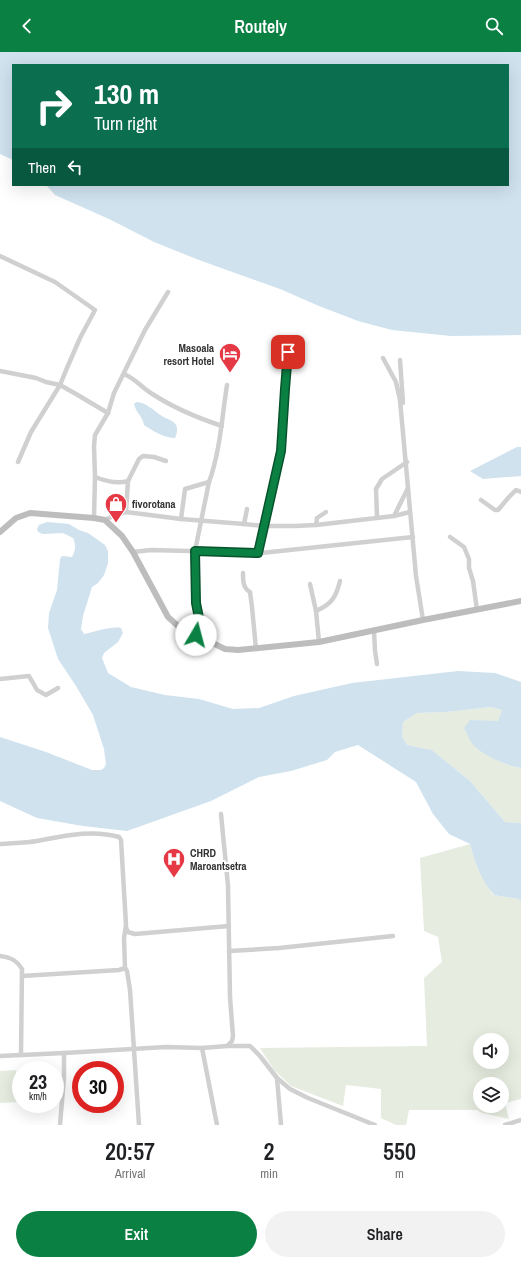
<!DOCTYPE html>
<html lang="en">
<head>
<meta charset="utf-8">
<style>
  body { margin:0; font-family:"Archivo Narrow",sans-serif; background:#f2f2f2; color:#202124; height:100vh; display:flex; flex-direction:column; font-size:15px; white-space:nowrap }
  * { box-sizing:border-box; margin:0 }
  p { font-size:13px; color:#757577 }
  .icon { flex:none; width:22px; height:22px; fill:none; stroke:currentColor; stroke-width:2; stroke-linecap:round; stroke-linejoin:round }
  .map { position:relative; height:1073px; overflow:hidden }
  .details { display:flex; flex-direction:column; background:#fff; flex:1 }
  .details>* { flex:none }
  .top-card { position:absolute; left:12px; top:12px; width:497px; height:122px; border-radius:0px; box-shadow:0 4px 16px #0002; background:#0b6e4f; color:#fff; overflow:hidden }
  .controls { position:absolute; left:473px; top:981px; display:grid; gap:8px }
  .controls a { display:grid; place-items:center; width:36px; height:36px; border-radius:50%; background:#fff; box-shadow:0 4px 16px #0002; font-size:20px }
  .speed { position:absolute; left:12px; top:1009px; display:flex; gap:8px; font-size:20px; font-weight:700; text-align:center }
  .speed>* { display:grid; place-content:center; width:52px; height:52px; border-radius:50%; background:#fff; box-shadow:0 4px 16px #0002; line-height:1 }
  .speed small { font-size:10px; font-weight:400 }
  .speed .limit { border:6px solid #d22; background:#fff; color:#111 }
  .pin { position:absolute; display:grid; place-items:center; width:34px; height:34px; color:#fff; margin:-17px; border-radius:8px; box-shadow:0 2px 6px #0006 }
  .me { position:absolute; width:44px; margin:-22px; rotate:8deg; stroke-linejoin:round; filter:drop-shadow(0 0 3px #0008) }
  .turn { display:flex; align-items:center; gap:14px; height:84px; padding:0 16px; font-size:18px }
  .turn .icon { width:52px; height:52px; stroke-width:2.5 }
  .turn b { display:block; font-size:28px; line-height:34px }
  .then { display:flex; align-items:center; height:38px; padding:0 16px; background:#0003; gap:8px; font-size:15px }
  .eta { display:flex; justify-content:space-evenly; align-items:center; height:68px; text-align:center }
  .eta b { font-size:24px; font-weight:600; line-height:28px }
  .primary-button { display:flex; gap:8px; margin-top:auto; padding:8px 16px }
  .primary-button a { flex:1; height:46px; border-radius:24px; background:#0b8043; color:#fff; font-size:16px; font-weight:600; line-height:46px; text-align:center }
  .primary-button a+a { background:#f2f2f2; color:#202124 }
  header { display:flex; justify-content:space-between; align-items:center; height:52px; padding:0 16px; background:#0b8043; color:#fff; font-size:18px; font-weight:600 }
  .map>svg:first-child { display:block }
</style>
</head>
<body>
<header><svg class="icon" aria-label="back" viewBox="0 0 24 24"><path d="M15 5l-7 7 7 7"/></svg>Routely<svg class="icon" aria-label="search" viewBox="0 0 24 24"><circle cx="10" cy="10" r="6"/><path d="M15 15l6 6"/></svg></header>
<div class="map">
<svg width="521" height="1073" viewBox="0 0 521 1073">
  <rect width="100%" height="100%" fill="#fff"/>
  <!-- green -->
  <g fill="#e6ecdf" fill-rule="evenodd">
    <path d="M490,655L502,658L498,670L470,668L472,691C487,703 502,713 521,716V771L505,770L470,729L432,698L407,693L402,684L403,670L417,661L447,660Z"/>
    <path d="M470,792C476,814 481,824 493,843L518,847L521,849V1047L505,1051L509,1067L482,1061L477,1058H409L406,1073H396L381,1066V1037L346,1033L343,1054L291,1034L274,1018L260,996L427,994L424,926L442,910L438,885L424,879L420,806ZM480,988H502V1010H480ZM480,1032H502V1054H480Z"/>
    <polygon points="16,1018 19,1050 0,1051 0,1019"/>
  </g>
  <!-- water -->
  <g fill="#cfe2ee">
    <polygon points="0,0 521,0 521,283 451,284 392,278 358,269 319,254 280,237 199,208 154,190 111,168 55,143 46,133 508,133 508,13 13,13 13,108 0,102"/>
    <path d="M136,350C146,350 154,359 162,364C166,367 173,368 176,373C178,377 177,382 175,386C164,386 153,379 144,373C142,363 136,361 134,352Z"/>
    <polygon points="517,395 521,395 521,424 483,427 470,419"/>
    <path d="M47,470L69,472L79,478L88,481L105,493L108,499V511L104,523L98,531L92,535L83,564L81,577L84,582C95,580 112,574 121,576L123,581L118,590L104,601L102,606L108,621L131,635L165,643L199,647L233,657L259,656L294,644L352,631L458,619L495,621L521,630V716C507,714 479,702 471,690C468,686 467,680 464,676L470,668L498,669L502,658L490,655L447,660L417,661L403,670L402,684L407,693L432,698L470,729L505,770L521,771V849L518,847L494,843C481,828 475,811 470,792L449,782L433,762L416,730L358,693L335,700L327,708L291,719L259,725L211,749L127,779L83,774L37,766L0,749V685L46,700L92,718H101L104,716L106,712L104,697L93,663L76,634L58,607L48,576L49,561L57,538L60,507L62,504L72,505C76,498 76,493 73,486L63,481L43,482L38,480L37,477L39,473Z"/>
  </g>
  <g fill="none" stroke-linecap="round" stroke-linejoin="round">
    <!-- minor -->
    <g stroke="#d0d0d0" stroke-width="4.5">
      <polyline points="0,204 55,230 95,258 80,286 67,316 60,333 31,380 18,410"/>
      <polyline points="383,306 396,330 400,348 416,524 423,568"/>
      <polyline points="400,308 403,351"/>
      <polyline points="0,319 36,326 46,330 60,333 76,342 108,361"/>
      <path d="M124,322C136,327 142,336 154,343C174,356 198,366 222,374"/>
      <path d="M95,425C105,429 118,432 128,429L139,407L143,404L154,405L166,409"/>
      <polyline points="481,448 495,458 498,458 509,445 516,438 521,440"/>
      <polyline points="126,460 128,429"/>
      <polyline points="394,464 410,460"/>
      <polyline points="377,465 376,437 382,427 407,410"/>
      <polyline points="94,466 95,425 94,394 95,383 108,361 114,341 145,278 168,240"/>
      <polyline points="181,467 185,437 209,430"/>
      <polyline points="105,468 113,464 126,460 181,467 244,472 265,474 295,474 316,473 394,464 408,436"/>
      <polyline points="244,472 247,457"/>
      <polyline points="316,473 317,466 326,460"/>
      <polyline points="450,485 464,495 469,507 469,516 473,529 477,558"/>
      <polyline points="133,500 151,498 261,501 413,485"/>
      <polyline points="258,501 281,399 285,337 289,300"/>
      <path d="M243,521C243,529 243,536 250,540L252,555L256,597"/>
      <polyline points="310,532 316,559 319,590"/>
      <path d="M316,559C332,552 336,545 340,529"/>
      <polyline points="374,579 375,599 377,612"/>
      <path d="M196,583L199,566L196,551L195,499L209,430C220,400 222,365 227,333"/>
      <polyline points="0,627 29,624 37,638 46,643 58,636"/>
      <polyline points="221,762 228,834 230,945 233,984 232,989 227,994"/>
      <path d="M0,792C12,791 25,791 37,789C64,784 92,777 119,785L121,788L126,873L124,886L125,916L119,918L22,924"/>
      <polyline points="126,875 128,880 135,882 229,874"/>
      <polyline points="229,899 279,896 393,884"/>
      <path d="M0,904C10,905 17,908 22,917L21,1003"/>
      <polyline points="125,916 127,919 130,938 139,1073"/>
      <polyline points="202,996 217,1073"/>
      <polyline points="0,1004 64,1001 166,995 202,996 227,994 250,994 260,1004 277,1026 290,1037 308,1046 375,1073"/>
      <polyline points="277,1026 281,1073"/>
      <polyline points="60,1073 64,1025 64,1001"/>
      <polyline points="505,1073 521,1068"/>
    </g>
    <!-- secondary -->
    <polyline stroke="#bdbdbd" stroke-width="6" points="0,480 16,466 30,461 94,466 105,468 122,484 133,500 168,565 178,574 196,583 225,597 238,598 319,590 423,568 521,549"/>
  </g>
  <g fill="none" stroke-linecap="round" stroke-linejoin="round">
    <!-- route casing -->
    <g stroke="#07532c" stroke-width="10">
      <polyline id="route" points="196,583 199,566 196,551 195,499 258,501 281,399 285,337 288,300"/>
    </g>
    <!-- route -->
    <use href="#route" stroke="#0b8043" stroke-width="7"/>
  </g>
  <!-- icons -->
  <defs>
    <g id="hotel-pin" transform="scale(1.15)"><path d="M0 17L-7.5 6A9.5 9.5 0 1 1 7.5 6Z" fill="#e63946" stroke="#fff"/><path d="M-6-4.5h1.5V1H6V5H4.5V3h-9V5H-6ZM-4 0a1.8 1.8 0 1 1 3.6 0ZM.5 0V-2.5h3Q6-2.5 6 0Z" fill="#fff"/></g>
    <g id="shop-pin" transform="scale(1.15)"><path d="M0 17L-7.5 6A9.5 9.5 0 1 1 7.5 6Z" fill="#e63946" stroke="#fff"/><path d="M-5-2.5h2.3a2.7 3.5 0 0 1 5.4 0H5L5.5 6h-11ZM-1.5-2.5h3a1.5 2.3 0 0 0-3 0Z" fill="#fff"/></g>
    <g id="hospital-pin" transform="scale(1.15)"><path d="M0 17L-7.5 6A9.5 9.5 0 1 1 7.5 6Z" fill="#e63946" stroke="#fff"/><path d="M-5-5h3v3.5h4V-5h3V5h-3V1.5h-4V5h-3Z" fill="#fff"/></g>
  </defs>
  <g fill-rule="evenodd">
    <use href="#hotel-pin" x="230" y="302"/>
    <use href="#shop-pin" x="116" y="452"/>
    <use href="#hospital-pin" x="174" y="807"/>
  </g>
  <g text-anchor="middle" stroke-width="4" stroke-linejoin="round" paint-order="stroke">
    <!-- poi labels -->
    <g font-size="11" font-weight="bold" fill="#333" stroke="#fff" text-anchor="start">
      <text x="214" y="300" text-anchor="end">Masoala<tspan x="214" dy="13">resort Hotel</tspan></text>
      <text x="132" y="456">fivorotana</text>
      <text x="190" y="805">CHRD<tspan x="190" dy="13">Maroantsetra</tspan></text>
    </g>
  </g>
</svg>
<div class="controls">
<a><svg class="icon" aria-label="sound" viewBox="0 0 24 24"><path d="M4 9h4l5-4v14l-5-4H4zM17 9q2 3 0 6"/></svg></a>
<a><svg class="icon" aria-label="layers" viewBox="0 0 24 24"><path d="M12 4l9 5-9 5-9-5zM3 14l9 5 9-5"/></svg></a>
</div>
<div class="speed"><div>23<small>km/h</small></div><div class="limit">30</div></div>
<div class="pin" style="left:288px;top:300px;background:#d93025"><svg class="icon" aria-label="arrive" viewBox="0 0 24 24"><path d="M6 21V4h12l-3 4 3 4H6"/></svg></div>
<svg class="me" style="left:196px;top:583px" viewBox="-20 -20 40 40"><circle r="19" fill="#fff"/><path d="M0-13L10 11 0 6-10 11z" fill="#0b8043"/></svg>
<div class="top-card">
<div class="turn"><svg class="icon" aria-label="right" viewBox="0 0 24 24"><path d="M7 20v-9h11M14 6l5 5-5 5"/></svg><div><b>130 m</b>Turn right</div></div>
<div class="then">Then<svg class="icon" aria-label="left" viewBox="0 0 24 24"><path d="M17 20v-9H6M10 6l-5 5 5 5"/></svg></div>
</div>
</div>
<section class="details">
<div class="eta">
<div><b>20:57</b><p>Arrival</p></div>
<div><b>2</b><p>min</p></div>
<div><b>550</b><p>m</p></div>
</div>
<div class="primary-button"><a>Exit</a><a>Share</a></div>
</section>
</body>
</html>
